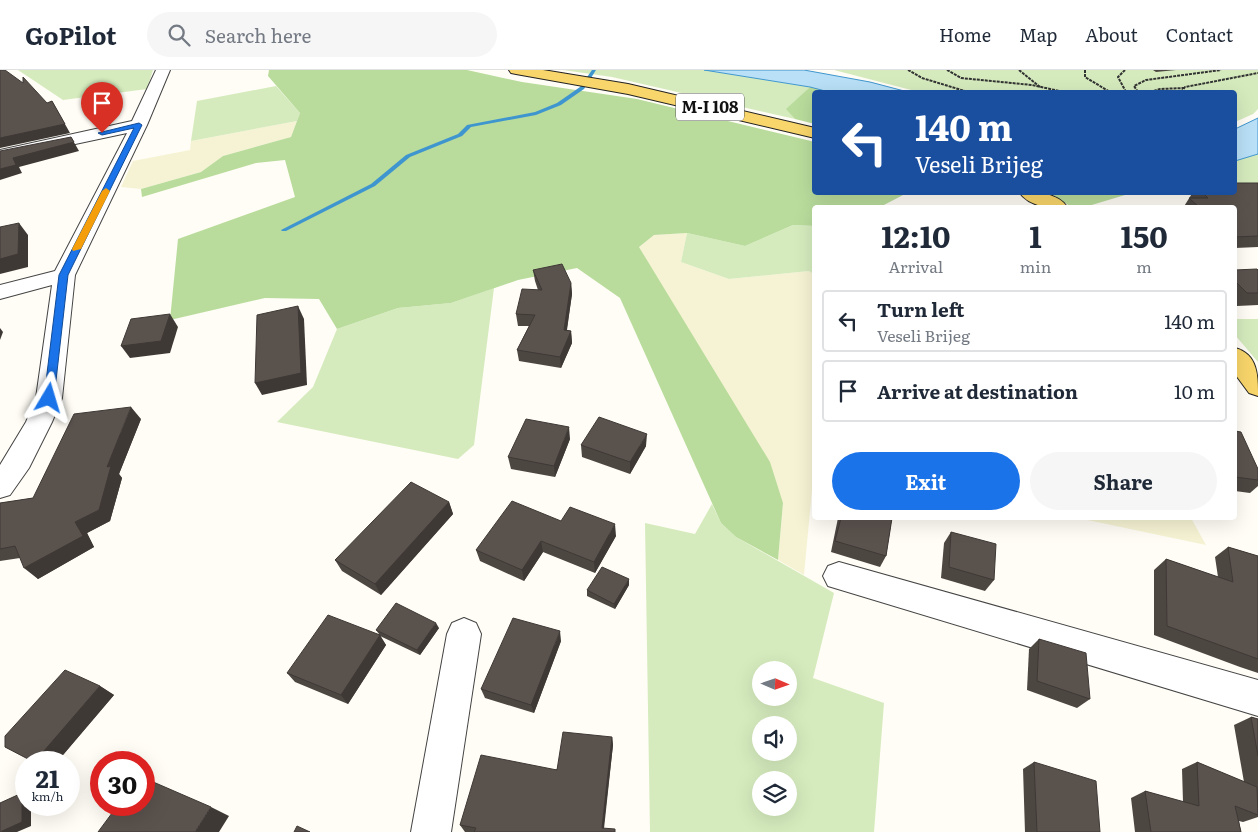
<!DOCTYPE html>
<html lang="en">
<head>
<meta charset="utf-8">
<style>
  body { margin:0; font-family:Literata,serif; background:#f6f6f7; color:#1f2937; height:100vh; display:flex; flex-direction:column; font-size:19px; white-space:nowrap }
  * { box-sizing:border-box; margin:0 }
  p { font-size:16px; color:#747a83 }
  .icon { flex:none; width:28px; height:28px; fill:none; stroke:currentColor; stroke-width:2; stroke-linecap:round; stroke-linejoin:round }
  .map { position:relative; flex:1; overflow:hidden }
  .drawer { position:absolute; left:812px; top:135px; width:425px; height:315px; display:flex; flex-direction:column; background:#fff; border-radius:5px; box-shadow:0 5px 20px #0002 }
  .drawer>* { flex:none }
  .banner { position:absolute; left:812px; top:20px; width:425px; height:105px; border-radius:5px; box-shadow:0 5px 20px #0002; background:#1a4fa0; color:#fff; overflow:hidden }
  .needle { width:32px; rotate:92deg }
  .fabs { position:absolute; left:752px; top:591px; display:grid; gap:10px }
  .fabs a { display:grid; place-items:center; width:45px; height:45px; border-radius:50%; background:#fff; box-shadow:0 5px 20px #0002; font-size:25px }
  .speed { position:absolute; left:15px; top:681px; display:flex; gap:10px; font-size:25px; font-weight:700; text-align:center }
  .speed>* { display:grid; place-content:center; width:65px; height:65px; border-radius:50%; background:#fff; box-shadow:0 5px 20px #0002; line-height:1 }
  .speed small { font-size:12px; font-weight:400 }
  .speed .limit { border:8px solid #d22; background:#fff; color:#111 }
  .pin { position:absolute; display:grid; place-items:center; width:42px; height:42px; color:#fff; margin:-51px -21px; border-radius:50% 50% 50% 0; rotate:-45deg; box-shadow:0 0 5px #0007 }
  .pin .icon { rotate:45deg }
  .me { position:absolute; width:55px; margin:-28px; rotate:7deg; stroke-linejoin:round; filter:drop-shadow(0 0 4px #0008) }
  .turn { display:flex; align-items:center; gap:18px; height:105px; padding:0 20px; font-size:22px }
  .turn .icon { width:65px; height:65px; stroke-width:2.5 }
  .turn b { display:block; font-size:35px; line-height:42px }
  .eta { display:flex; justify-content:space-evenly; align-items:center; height:85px; text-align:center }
  .eta b { font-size:30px; font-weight:700; line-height:35px }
  .cta { display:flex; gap:10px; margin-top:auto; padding:10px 20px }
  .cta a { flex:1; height:58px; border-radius:30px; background:#1a73e8; color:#fff; font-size:20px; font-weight:700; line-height:58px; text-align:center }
  .cta a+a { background:#f6f6f7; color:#1f2937 }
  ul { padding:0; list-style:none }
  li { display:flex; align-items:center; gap:15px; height:62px; margin:0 10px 8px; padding:0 10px; border:2px solid #e0e1e3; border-radius:5px }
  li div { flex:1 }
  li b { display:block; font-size:19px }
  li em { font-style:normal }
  header { display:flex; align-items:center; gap:30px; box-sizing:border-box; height:70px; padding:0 25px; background:#fff; border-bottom:1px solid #e0e1e3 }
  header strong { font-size:24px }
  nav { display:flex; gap:28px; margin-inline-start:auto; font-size:18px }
  .search { width:350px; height:45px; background:#f6f6f7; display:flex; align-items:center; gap:12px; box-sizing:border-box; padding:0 18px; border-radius:28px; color:#747a83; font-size:19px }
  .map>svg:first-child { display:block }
</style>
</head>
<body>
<header>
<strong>GoPilot</strong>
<div class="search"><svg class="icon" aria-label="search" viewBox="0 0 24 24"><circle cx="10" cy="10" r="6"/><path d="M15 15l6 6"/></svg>Search here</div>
<nav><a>Home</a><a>Map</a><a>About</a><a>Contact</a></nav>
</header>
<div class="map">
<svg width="1258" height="762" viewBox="0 0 1258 762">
  <rect width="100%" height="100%" fill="#fffdf5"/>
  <!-- farmland -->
  <g fill="#f6f3d4">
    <polygon points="297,51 291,67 223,86 201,102 141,119 121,117 133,91 190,80 191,71"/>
    <polygon points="687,163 681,192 729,209 809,201 815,205 815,388 804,505 778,490 783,433 639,177 654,165"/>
    <polygon points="1078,448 1191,448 1206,475"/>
  </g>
  <!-- green -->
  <g fill="#d5ebbd" fill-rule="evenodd">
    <polygon points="18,0 153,0 147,19 63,30"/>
    <polygon points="563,0 704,0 810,17 787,39 795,49 612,7"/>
    <polygon points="834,0 1258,0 1258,39 1253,44 1235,52 1235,22 919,22"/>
    <polygon points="276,16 300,43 297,51 191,71 197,31"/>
    <polygon points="1258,84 1258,117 1235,119 1235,91"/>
    <polygon points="793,155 815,156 815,205 809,201 729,209 681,192 687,163 745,176"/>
    <polygon points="494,218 474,375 458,389 277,352 313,317 337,259 398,238 451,233"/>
    <polygon points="1235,249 1258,249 1258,292 1235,265"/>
    <path d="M712,434L721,453L736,467L834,523L813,608L884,633L874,762H650L645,453L695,464ZM761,600H789V628H761ZM761,655H789V682H761ZM761,710H789V738H761Z"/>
  </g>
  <!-- forest -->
  <g fill="#b9dc9c">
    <polygon points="269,0 467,0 522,12 637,29 815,72 815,122 907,123 880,137 815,138 815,156 793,155 745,176 687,163 654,165 639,177 770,392 783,433 778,490 736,467 721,453 620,228 577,198 518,210 451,233 398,238 337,259 319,229 265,228 170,250 178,169 295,127 285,90 256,93 142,127 141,119 201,102 223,86 291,67 300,43 268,6"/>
    <polygon points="810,17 829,22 815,22 815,54 795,49 786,39"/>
    <polygon points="1050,123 1181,122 1181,123 1125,125 1085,137 1073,138"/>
  </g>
  <!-- water -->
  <g fill="#b9e0f7" stroke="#3f96cf">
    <polygon points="704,0 804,0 870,12 908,22 829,22 810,17"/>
    <polygon points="1258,48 1258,84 1235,91 1235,59"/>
  </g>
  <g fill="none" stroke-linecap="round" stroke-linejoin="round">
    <!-- stream -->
    <polygon fill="#3f96cf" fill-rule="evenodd" points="592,0 596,0 584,19 561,35 536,45 471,57 462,66 410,87 375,116 286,161 282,161 281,160 371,114 406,85 458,64 467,55 535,42 557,33 580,17"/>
    <!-- minor casing -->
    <g stroke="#444" stroke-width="2">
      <g id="minor">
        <polygon points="156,0 170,0 147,55 75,205 62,328 52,352 29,398 10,425 0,428 0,395 26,352 36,328 52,215 0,229 0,215 55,201 127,63 0,90 0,80 132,51"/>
        <polygon points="839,492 1258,610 1258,646 828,516 823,506 828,496"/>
        <polygon points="464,548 476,553 481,564 451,762 411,762 447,564 452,553"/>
      </g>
    </g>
    <!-- major casing -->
    <g stroke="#222" stroke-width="2">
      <g id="major">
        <polygon points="509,0 543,0 628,14 815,58 815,68 628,24 516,4 511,3"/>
        <path d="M1019,122C1035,122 1058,122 1068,138C1052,138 1030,138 1019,122Z"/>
        <path d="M1235,278C1258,284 1258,306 1258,326L1249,323L1235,304Z"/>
      </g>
    </g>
    <!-- path -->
    <g stroke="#333" stroke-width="2" stroke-dasharray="3 1" stroke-linecap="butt">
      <polyline points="908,0 922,8 968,22"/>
      <polyline points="947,0 961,8 1032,15 1064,22"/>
      <polyline points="1019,0 1040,17"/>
      <polyline points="1085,0 1085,7 1110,22"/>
      <polyline points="1125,0 1118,7 1126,22"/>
      <polyline points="1138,22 1134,16 1146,10 1221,0"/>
      <polyline points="1150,22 1160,19 1184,18"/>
      <polyline points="1181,22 1185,17 1258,3"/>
    </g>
    <!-- minor -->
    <use href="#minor" fill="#fff" fill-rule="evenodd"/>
    <!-- major -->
    <use href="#major" fill="#f9d66b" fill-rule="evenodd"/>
  </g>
  <!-- wall -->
  <g fill="#4d4742">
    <polygon points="1153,0 1176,0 1156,2"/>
    <polygon points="1258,113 1258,177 1235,178 1235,138 1183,138 1193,122 1235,122"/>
    <polygon points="533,200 571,213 572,224 567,260 571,261 572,273 561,298 519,291 517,280 529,256 518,256 516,244 538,220 535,211"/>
    <polygon points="1235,200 1258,200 1258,235 1237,236 1235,234"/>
    <polygon points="141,349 119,404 122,408 110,451 87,463 94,477 38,509 20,488 0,491 0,433 33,428"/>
    <polygon points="1235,361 1258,399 1258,416 1250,423 1235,421"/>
    <polygon points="570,369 555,407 511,399 508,387"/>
    <polygon points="581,375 646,376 630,404 582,387"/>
    <polygon points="449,432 453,444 381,525 342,501 335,490"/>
    <polygon points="838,448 892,448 886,486 880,497 831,482"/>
    <polygon points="561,451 616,466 595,503 543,482 524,511 480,491 476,480"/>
    <polygon points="951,462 994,510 985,521 941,508 944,473"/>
    <polygon points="1228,477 1258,486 1258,603 1240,597 1154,565 1154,500 1166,489 1218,507 1215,487"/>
    <polygon points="629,515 615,539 587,526 587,520"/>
    <polygon points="439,558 420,585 380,566 386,575 348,634 295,612 287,603 379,564 376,560"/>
    <polygon points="1039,569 1090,629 1077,638 1027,620 1029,579"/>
    <polygon points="561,571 534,643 485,628 481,619"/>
    <polygon points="100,616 114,625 57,692 36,692 5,677"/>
    <polygon points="1251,647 1258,649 1258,747 1243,752 1239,751 1241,762 1135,762 1131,728 1145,721 1183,732 1182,699 1197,692 1244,712 1234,655"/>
    <polygon points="612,667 613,675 604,759 615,762 465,762 460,755"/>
    <polygon points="1034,692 1100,762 1025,762 1023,699"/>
  </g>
  <!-- shaded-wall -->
  <g fill="#3f3936">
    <polygon points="52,31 70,63 0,78 0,68"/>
    <polygon points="71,67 79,81 19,97 22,103 0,110 0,99 13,88"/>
    <polygon points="19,153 28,165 28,197 0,204 0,189"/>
    <polygon points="571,213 572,224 565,271 564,260"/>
    <polygon points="298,236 304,249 307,315 262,325 255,313"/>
    <polygon points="170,244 178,257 170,283 130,288 121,276"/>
    <polygon points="0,258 3,262 0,270"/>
    <polygon points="571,261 572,273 561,298 560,287"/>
    <polygon points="131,337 141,349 119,404 122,408 110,451 87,463 94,477 38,509 24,498 75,452 107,397"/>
    <polygon points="569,357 570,369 555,407 554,396"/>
    <polygon points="647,364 646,376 630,404 630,392"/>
    <polygon points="449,432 453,444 381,525 375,514"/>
    <polygon points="615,454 616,466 595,503 594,492"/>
    <polygon points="541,471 543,482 524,511 522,500"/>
    <polygon points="629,509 629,515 615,539 614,534"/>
    <polygon points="436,553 439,558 420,585 417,580"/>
    <polygon points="560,561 561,571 534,643 531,635"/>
    <polygon points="380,565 386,575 348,634 341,625"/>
    <polygon points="100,616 114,625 57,692 44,692 37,689"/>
    <polygon points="612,667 613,675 603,762 602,758"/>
    <polygon points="22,723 26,724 26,735 31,735 31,756 17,762 1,762"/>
    <polygon points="211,737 229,746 219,762 195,762"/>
  </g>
  <!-- building -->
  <g fill="#5a524d" stroke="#3f3936">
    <polygon points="0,0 5,0 23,13 23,7 47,33 52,31 65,54 0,68"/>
    <polygon points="71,67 74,72 13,88 16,95 0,99 0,81"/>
    <polygon points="1235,113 1258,113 1258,166 1235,167 1235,138 1200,138 1189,128 1208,128 1202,122 1235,122"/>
    <polygon points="19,153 18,184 0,189 0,157"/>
    <polygon points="562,194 571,213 564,260 571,261 560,287 517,280 535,245 516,244 522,219 542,220 533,200"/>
    <polygon points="1257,199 1258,200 1258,223 1247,223 1235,211 1235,200"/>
    <polygon points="298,236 301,303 255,313 257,245"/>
    <polygon points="170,244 161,271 121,276 131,249"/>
    <polygon points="131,337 107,397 111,396 99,440 75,452 83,466 24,498 15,476 0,479 0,433 33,428 74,344"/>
    <polygon points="599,347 647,364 630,392 581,375"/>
    <polygon points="526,349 569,357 554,396 508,387"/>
    <polygon points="1235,361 1241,362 1258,399 1258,410 1235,407"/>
    <polygon points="411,412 449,432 375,514 335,490"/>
    <polygon points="512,431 561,451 570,437 615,454 594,492 541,471 522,500 476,480"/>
    <polygon points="841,448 892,448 886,486 835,471"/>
    <polygon points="951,462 996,474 994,510 949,497"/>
    <polygon points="1228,477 1258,486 1258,589 1167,556 1166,489 1233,512"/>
    <polygon points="602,497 629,509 614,534 587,520"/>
    <polygon points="396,533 436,553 417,580 376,560"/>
    <polygon points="328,545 380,565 341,625 287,603"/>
    <polygon points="513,548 560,561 531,635 481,619"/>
    <polygon points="1039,569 1086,583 1090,629 1037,611"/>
    <polygon points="65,600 100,616 37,689 28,689 5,677 5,666"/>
    <polygon points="1251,647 1258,649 1258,686"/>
    <polygon points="563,662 612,667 602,758 615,759 615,762 474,762 476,758 460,755 481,685 557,700"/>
    <polygon points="1034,692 1096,711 1100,762 1037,762"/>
    <polygon points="1197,692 1257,717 1258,745 1235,736 1241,762 1151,762 1145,721 1199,736"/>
    <polygon points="144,708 211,737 195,762 98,762 118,735 144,735"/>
    <polygon points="22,723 22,752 0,762 0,733"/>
    <polygon points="297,756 310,762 294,762"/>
  </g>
  <!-- route -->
  <polygon fill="#1a73e8" stroke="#114b97" points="139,53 142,55 68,205 54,328 49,332 45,331 44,328 59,205 134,58 102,65 98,63"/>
  <!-- slow -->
  <polygon fill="#f59e0b" points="106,118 110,121 81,179 73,181 72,179 102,121"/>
  <g text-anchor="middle" stroke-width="5" stroke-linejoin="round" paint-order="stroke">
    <!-- shield labels -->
    <rect fill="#fff" stroke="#585858" stroke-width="1" x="676" y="23.5" width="68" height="27" rx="4"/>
    <g font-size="16" font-weight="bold" fill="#111">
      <text x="710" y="43">M-I 108</text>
    </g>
  </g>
</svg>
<div class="fabs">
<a><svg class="needle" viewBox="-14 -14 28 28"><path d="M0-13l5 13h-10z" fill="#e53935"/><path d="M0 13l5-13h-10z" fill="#747a83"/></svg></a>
<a><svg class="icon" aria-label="sound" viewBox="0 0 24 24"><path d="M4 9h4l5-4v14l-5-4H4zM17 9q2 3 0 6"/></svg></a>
<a><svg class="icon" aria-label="layers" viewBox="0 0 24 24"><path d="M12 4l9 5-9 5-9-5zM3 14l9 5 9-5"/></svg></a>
</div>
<div class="speed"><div>21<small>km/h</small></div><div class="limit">30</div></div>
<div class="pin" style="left:102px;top:63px;background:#d93025"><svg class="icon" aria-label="arrive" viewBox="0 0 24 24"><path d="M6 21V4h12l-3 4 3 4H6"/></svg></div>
<svg class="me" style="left:49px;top:328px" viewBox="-20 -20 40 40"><path d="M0-17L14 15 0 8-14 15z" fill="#1a73e8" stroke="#fff" stroke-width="4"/></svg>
<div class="banner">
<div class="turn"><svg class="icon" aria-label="left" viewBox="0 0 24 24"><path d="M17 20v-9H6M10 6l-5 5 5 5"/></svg><div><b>140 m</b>Veseli Brijeg</div></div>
</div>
<section class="drawer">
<div class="eta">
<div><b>12:10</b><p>Arrival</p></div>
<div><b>1</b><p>min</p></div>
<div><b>150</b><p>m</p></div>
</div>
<ul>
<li><svg class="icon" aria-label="left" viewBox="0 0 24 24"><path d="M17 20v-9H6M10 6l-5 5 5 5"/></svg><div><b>Turn left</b><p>Veseli Brijeg</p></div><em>140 m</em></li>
<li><svg class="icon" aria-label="arrive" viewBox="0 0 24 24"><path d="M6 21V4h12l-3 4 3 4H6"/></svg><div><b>Arrive at destination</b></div><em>10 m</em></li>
</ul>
<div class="cta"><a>Exit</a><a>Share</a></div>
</section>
</div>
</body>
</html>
